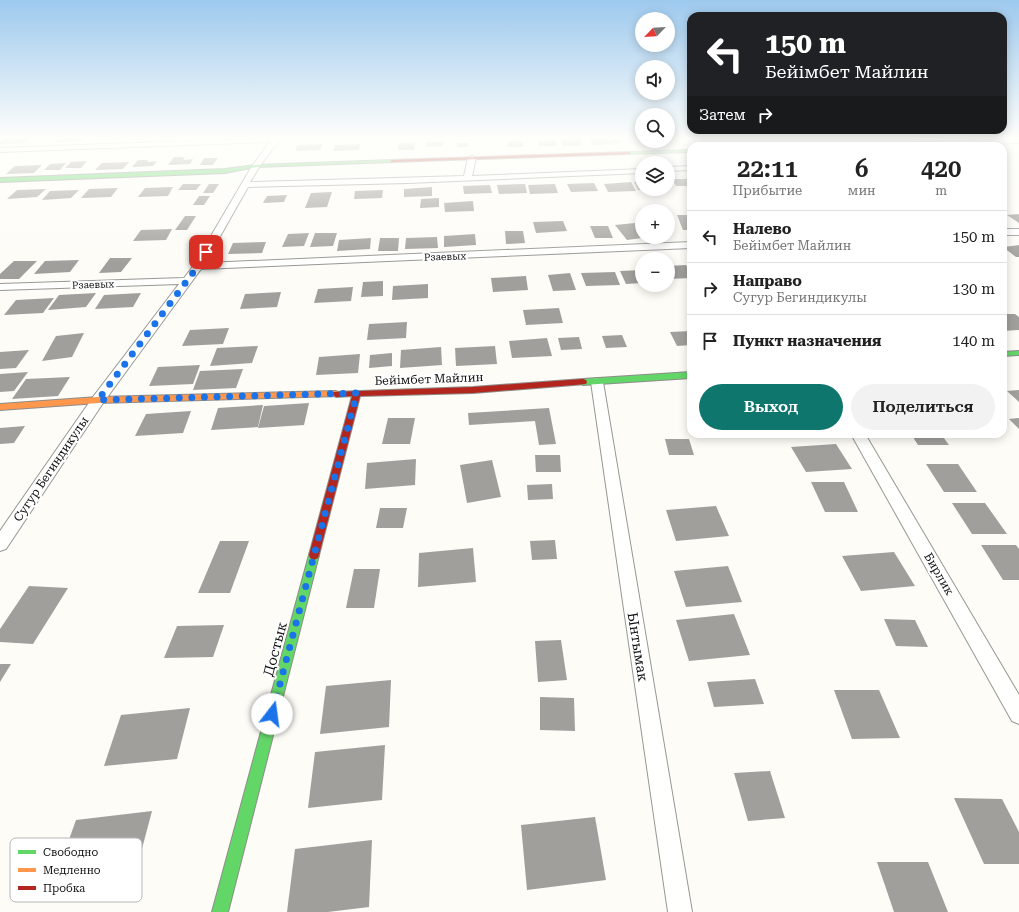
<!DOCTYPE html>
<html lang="ru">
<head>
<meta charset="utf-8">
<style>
  body { margin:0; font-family:"Roboto Serif",serif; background:#f2f2f2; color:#222; height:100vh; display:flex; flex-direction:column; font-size:15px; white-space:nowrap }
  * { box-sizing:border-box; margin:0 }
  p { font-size:13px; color:#767676 }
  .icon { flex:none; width:22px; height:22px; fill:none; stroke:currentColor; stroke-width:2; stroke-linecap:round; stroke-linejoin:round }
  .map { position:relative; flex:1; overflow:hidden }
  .sheet { position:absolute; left:687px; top:142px; width:320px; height:296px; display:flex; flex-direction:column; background:#fff; border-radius:12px; box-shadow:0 2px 10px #0003 }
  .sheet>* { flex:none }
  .banner { position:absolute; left:687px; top:12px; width:320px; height:122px; border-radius:12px; box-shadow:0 2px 10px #0003; background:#202124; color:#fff; overflow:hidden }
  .needle { width:26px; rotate:245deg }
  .buttons { position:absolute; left:635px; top:12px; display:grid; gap:8px }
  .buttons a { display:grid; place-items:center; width:40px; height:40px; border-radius:50%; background:#fff; box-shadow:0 2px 10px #0003; font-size:20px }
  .pin { position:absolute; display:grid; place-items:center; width:34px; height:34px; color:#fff; margin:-17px; border-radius:8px; box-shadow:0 2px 6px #0006 }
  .me { position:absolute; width:44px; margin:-22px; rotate:15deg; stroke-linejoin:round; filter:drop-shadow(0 0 3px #0008) }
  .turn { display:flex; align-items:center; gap:14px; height:84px; padding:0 12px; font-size:18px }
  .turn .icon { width:52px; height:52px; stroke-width:2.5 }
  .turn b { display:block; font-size:28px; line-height:34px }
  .then { display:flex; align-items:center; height:38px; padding:0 12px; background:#0003; gap:8px; font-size:15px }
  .eta { display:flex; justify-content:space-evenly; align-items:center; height:68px; text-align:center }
  .eta b { font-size:24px; font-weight:600; line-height:28px }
  .primary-button { display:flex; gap:8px; margin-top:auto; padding:8px 12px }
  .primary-button a { flex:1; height:46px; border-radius:24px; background:#0f766e; color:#fff; font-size:16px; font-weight:600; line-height:46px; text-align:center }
  .primary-button a+a { background:#f2f2f2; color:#222 }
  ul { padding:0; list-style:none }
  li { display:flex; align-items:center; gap:12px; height:52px; padding:0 12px; border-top:1px solid #e0e0e0 }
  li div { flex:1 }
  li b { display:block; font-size:15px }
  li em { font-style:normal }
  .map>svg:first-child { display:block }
</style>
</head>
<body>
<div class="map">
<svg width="1019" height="912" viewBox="0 0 1019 912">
  <rect width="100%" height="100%" fill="#fdfcf7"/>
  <!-- building -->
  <g fill="#a19f9c">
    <polygon points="62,136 86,136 81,141 55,142"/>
    <polygon points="104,136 128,136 125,139 100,140"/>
    <polygon points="697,136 721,136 723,139 700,139"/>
    <polygon points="729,136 753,136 755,138 732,139"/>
    <polygon points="769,136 793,136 795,138 772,139"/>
    <polygon points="818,136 842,136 844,138 821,139"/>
    <polygon points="31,137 23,143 0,144 0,142 6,138"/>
    <polygon points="606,138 610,144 593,145 589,139"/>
    <polygon points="580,139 582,145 563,146 561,140"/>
    <polygon points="609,139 620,139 622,143 611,143"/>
    <polygon points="555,140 557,146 539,146 538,141"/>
    <polygon points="507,141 523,141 523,147 508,147"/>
    <polygon points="415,142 414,150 398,150 399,143"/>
    <polygon points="426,142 443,142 443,146 426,147"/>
    <rect x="457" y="143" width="11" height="4"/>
    <polygon points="323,144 320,150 295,151 298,145"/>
    <polygon points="360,144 359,150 333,151 335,145"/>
    <polygon points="174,157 185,157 183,160 193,159 190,164 168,165"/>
    <polygon points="204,158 218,158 213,165 200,165"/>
    <polygon points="138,160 148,160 147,162 157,161 153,166 132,167"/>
    <polygon points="87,161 81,168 65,168 71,162"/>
    <polygon points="129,162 123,169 95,170 102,163"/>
    <polygon points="66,163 60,170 44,170 50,164"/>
    <polygon points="42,165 34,173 6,174 15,166"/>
    <polygon points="672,179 691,179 691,186 676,186"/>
    <polygon points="631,182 636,191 608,192 604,184"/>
    <polygon points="634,182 642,182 642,190 638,190"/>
    <polygon points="594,183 598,191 571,192 567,184"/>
    <polygon points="183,184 201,184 196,190 178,190"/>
    <polygon points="209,184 219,184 213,193 203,193"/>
    <polygon points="525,184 527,193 499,194 497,185"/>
    <polygon points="555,184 558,193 530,194 528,185"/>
    <polygon points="490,185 492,193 464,194 463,186"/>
    <polygon points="173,187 168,196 138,197 145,188"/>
    <polygon points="432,187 432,196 404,197 404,189"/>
    <polygon points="118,188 111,197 81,198 89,189"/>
    <polygon points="46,189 37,197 7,199 17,190"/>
    <polygon points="79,190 71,198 42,200 50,191"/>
    <polygon points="383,190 382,198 354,199 355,191"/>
    <polygon points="332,192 327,207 305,208 311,193"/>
    <polygon points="287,195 284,202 263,203 267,196"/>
    <polygon points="199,196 210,196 204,205 193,205"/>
    <polygon points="439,198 439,207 420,208 421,199"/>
    <polygon points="473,201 474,211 445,212 444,203"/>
    <polygon points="1018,214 1019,215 1019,223 1007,215"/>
    <polygon points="677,215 691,215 691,230 683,230"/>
    <polygon points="185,216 196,216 187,230 175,230"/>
    <polygon points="563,221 567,231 536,233 533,222"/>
    <polygon points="635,223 642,232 642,238 627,240 615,225"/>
    <polygon points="590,226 608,226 613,238 595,238"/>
    <polygon points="172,229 166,240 133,241 141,230"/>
    <polygon points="505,231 523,231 525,243 506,244"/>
    <polygon points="309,233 304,246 282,247 288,234"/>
    <polygon points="315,233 337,233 333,246 310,247"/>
    <polygon points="475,234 476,245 444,247 444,236"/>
    <polygon points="437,237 438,248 405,249 406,238"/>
    <polygon points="371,238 370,249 337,251 339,240"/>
    <polygon points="380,238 399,238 398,251 378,251"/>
    <polygon points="266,242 262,253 228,254 233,243"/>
    <polygon points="1019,245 1019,257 1016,257 1003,247"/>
    <polygon points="110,258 132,258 121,272 99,273"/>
    <polygon points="79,260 70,272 34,274 45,261"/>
    <polygon points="14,261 37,261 19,279 0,279 0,274"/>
    <polygon points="686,265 691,274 691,278 668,279 668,266"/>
    <polygon points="642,270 642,283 626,284 620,271"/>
    <polygon points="615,272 620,285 586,286 581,273"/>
    <polygon points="570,273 576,290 553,291 548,275"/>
    <polygon points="526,276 528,290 493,292 491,278"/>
    <polygon points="383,281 383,296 361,297 363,282"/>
    <polygon points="428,284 428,298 392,300 393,286"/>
    <polygon points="353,287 351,301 314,303 318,289"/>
    <polygon points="281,292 277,307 240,309 245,294"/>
    <polygon points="96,293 86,307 48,310 59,295"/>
    <polygon points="141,293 133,307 95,309 104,295"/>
    <polygon points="54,298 43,313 4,315 16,300"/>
    <polygon points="559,308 563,323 526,325 523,310"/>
    <polygon points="1003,314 1015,314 1019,317 1019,330 1003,331"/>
    <polygon points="407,322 406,338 367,340 369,324"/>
    <polygon points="229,328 223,344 182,346 190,330"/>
    <polygon points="691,331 691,345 677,346 670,332"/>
    <polygon points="84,333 72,357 42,361 56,336"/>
    <polygon points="622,335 627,347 606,348 602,336"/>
    <polygon points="579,337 582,349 561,350 558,338"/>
    <polygon points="547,338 552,356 512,358 509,341"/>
    <polygon points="258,346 252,363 210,366 217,348"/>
    <polygon points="495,346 497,364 456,366 455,348"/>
    <polygon points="441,347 442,365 400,368 401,350"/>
    <polygon points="29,350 16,368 0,369 0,352"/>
    <polygon points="392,353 392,366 369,368 370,355"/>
    <polygon points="360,354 358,373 316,375 319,357"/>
    <polygon points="200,365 193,384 149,386 158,367"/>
    <polygon points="243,369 236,388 193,390 200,371"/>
    <polygon points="28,372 14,391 0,392 0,374"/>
    <polygon points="70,377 58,396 12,399 26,379"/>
    <polygon points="1019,390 1019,402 1007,391"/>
    <polygon points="309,403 304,425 258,428 264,406"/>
    <polygon points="263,405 258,427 211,430 218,408"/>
    <polygon points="549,408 556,444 539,445 535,421 469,425 468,413"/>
    <polygon points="191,411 183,433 135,436 146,414"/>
    <polygon points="388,418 415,418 410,444 382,444"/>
    <polygon points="1019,418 1019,429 1009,419"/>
    <polygon points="25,426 14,443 0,444 0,428"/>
    <polygon points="911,434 941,434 949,445 918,445"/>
    <polygon points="665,439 689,439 694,455 669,455"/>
    <polygon points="836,444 852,469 806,472 791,447"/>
    <polygon points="535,455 560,455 561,472 536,472"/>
    <polygon points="416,459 415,485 365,489 367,463"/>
    <polygon points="492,460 501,497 467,503 460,465"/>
    <polygon points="926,464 958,464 977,492 944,492"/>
    <polygon points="811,482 844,482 858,512 825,512"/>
    <polygon points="552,484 553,499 528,500 527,485"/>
    <polygon points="952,503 985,503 1007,534 972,534"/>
    <polygon points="716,506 729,536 676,541 666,510"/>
    <polygon points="380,508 407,508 403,528 376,528"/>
    <polygon points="555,540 557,559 532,560 530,541"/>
    <polygon points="220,541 249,541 230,593 198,593"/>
    <polygon points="981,545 1016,545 1019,549 1019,580 1003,580"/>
    <polygon points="473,548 476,582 418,587 419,553"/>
    <polygon points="894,552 915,586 861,591 842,556"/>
    <polygon points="728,566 742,602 686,607 674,571"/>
    <polygon points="354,569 380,569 374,608 346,608"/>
    <polygon points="29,586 68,588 33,644 0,642 0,629"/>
    <polygon points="734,614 750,655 689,661 676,620"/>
    <polygon points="884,619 915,620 928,647 896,646"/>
    <polygon points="224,625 213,657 164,658 177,626"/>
    <polygon points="561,640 567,680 538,682 535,641"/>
    <polygon points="0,664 11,664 0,682"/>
    <polygon points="755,679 764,704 714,707 707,682"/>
    <polygon points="391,680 389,727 320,734 326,686"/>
    <polygon points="834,690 879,690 900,738 852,739"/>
    <polygon points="540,697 574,698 575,731 540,730"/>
    <polygon points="190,708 177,759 104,766 121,715"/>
    <polygon points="385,745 382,800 308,808 315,752"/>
    <polygon points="770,771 785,818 748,821 734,773"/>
    <polygon points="954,798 1002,799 1019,832 1019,864 984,864"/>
    <polygon points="152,811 135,875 53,884 76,820"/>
    <polygon points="595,817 606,880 527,890 521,825"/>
    <polygon points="372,840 369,907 328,912 287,912 295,849"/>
    <polygon points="877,862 928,862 948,912 894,912"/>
  </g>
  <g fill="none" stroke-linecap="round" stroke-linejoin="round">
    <!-- street casing -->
    <g stroke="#979795" stroke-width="2">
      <g id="street">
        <polygon points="274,136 282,136 260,166 250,182 464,176 468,158 472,156 476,158 472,176 642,169 642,173 408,183 248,187 205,263 691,242 691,248 201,269 103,403 6,549 0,551 0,531 93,397 179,284 0,290 0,284 184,278 194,265 252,166 270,142 0,152 0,148 273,138"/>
        <polygon points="1019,139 1019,143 933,146 864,146 868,144"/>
        <polygon points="691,166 691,170 668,171 668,167"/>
        <rect x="1003" y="229" width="16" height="6"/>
        <polygon points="597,378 601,379 603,382 692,912 668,912 591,382 593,379"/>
        <polygon points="851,434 865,434 1019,695 1019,724 1012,721"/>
      </g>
    </g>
    <!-- fast casing -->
    <g stroke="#8e8d8b" stroke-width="2">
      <g id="fast">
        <polygon points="691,150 691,152 628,154 626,153 628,152"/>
        <polygon points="392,160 394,160 394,162 256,167 225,173 0,182 0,178 225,169 256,165"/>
        <polygon points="1019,351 1019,355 1003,356 1003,352"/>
        <polygon points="691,372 691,378 583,385 579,382 583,379"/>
        <polygon points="314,550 318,552 319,555 228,912 212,912 309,555 310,552"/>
      </g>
    </g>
    <!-- slow casing -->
    <g stroke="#8e8d8b" stroke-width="2">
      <polygon id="slow" points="336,391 340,394 339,396 98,403 0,410 0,404 98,397"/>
    </g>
    <!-- jam casing -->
    <g stroke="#8e8d8b" stroke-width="2">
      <g id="jam">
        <polygon points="628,152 630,152 630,154 392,162 390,161 392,160"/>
        <polygon points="583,379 586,380 587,382 586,384 473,393 360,396 319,555 318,558 314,560 310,558 309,555 352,396 336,397 332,394 333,392 473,387"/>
      </g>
    </g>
    <!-- street -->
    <use href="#street" fill="#fffffe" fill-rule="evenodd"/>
    <!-- fast -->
    <use href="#fast" fill="#63d668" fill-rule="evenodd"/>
    <!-- slow -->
    <use href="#slow" fill="#ff974d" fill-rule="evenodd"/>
    <!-- jam -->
    <use href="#jam" fill="#b3261e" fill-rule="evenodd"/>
  </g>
  <!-- sky -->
  <linearGradient id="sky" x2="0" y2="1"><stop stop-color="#9dc9ee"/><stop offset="0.52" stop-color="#fefefb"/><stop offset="1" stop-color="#fefefb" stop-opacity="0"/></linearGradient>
  <rect width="1019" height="264" fill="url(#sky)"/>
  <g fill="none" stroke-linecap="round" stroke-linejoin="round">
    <!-- route -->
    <polyline stroke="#1a73e8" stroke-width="7" stroke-dasharray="0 12.6" points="206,252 198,266 98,400 357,393 272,714"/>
  </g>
  <g text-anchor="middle" stroke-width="4" stroke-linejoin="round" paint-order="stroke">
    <!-- far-street labels -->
    <g font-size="10" fill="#111" stroke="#fff">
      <text transform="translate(445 256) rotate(-2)" y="4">Рзаевых</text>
      <text transform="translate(93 284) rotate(-2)" y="4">Рзаевых</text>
    </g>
    <!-- street labels -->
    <g font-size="12" fill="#111" stroke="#fff">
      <text transform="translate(429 379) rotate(-2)" y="4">Бейімбет Майлин</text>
      <text transform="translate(51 469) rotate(-56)" y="4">Сугур Бегиндикулы</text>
      <text transform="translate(939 574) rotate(60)" y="4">Бирлик</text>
    </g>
    <!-- near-street labels -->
    <g font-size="14" fill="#111" stroke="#fff">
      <text transform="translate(638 647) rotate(81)" y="5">Ынтымак</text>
      <text transform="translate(275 649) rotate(-75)" y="5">Достык</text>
    </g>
  </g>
  <!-- legend -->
  <rect x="10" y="838" width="132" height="64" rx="6" fill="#fff" stroke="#b8b8b8" stroke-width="1"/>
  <rect x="18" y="850" width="18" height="4" fill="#63d668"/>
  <rect x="18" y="868" width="18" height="4" fill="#ff974d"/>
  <rect x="18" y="886" width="18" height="4" fill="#b3261e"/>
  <g font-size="11" fill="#111">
    <text x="43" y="856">Свободно</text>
    <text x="43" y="874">Медленно</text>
    <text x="43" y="892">Пробка</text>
  </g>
</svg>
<div class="buttons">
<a><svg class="needle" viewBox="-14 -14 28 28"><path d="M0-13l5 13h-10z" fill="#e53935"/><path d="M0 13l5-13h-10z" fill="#767676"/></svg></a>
<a><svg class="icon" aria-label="sound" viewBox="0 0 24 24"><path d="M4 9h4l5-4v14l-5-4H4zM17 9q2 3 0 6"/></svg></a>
<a><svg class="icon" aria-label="search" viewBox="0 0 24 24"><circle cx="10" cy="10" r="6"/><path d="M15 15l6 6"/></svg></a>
<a><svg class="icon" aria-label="layers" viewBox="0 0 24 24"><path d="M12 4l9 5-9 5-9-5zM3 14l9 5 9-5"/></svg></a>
<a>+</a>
<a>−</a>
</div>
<div class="pin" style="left:206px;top:252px;background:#d93025"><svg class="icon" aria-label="arrive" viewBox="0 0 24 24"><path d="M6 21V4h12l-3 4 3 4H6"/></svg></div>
<svg class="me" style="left:272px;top:714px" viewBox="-20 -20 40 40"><circle r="19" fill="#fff"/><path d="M0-13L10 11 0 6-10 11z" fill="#1a73e8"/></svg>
<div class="banner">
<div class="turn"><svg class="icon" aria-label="left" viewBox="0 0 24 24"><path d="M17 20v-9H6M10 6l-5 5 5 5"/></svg><div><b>150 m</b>Бейімбет Майлин</div></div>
<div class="then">Затем<svg class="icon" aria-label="right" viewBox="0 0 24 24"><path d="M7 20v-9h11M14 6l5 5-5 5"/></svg></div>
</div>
<section class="sheet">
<div class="eta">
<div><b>22:11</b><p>Прибытие</p></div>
<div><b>6</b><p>мин</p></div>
<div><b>420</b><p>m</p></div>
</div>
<ul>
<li><svg class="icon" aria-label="left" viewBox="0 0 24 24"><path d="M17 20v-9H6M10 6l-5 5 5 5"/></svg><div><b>Налево</b><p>Бейімбет Майлин</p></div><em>150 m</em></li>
<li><svg class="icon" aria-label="right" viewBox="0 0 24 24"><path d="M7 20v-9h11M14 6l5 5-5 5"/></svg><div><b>Направо</b><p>Сугур Бегиндикулы</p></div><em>130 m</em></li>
<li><svg class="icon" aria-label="arrive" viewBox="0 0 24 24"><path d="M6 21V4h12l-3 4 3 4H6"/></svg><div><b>Пункт назначения</b></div><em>140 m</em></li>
</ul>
<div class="primary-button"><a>Выход</a><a>Поделиться</a></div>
</section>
</div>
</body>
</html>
